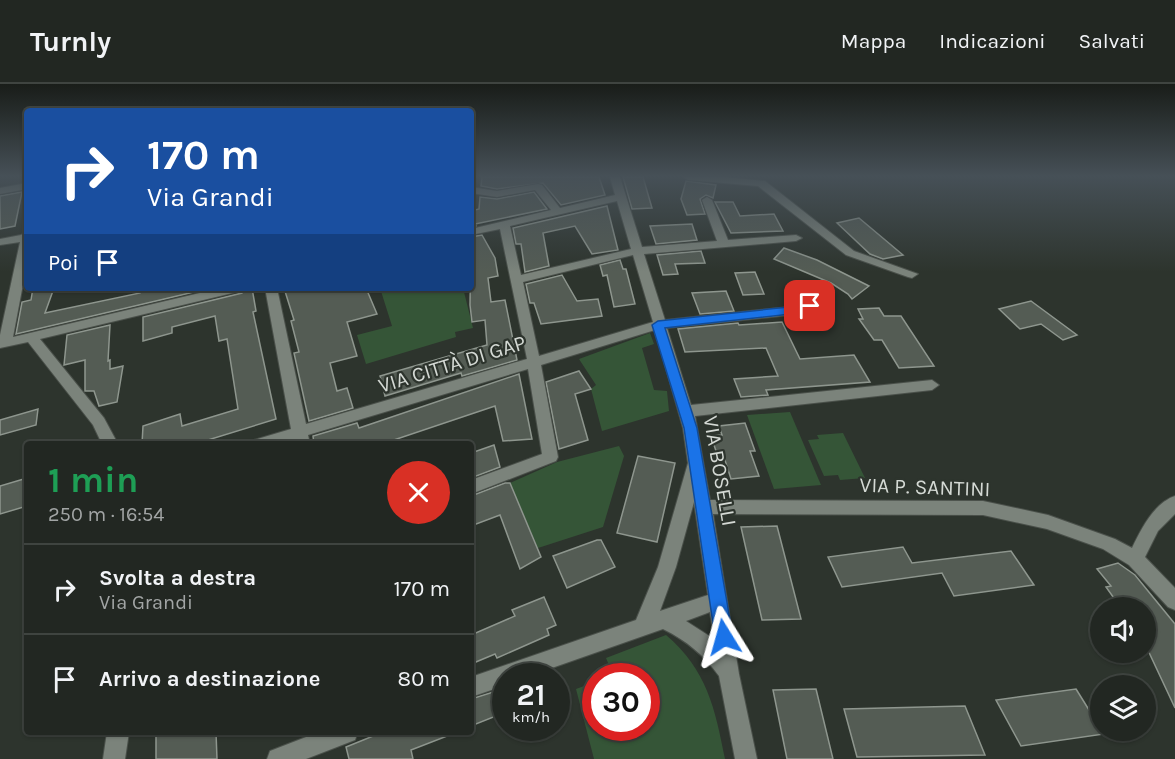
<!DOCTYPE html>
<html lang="it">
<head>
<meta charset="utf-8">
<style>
  body { margin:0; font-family:Karla,sans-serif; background:#2e332f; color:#f1f3f6; height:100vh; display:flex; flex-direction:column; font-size:22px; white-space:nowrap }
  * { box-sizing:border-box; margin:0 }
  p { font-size:20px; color:#a2a5a5 }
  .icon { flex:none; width:33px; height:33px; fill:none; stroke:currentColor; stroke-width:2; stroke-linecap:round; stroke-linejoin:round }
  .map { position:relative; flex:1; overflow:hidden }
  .drawer { position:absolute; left:24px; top:357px; width:450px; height:294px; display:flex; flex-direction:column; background:#222722; border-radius:6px; box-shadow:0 2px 4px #0004,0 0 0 2px #3f4440 }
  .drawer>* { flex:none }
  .banner { position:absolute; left:24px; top:24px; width:450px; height:183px; border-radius:6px; box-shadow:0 2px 4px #0004,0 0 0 2px #3f4440; background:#1a4fa0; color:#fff; overflow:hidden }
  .buttons { position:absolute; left:1090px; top:513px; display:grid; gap:12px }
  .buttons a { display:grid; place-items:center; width:66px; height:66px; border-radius:50%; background:#222722; box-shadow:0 2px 4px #0004,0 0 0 2px #3f4440; font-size:30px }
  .speed { position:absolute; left:492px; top:579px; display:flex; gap:12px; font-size:30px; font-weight:700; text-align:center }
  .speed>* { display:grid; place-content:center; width:78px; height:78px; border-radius:50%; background:#222722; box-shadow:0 2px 4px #0004,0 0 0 2px #3f4440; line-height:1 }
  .speed small { font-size:15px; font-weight:400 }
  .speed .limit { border:9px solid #d22; background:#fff; color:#111 }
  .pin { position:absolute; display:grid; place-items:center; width:51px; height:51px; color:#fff; margin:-26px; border-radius:12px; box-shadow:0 3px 9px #0006 }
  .me { position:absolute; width:66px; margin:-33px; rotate:352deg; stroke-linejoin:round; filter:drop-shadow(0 0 4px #0008) }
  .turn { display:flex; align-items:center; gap:21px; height:126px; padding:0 24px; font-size:27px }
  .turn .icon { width:78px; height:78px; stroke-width:2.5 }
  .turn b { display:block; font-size:42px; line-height:51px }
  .then { display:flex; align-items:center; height:57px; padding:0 24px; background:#0003; gap:12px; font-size:22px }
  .round { display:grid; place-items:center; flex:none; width:63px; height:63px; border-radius:32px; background:#2e332f }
  .headline { display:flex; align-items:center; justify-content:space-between; height:102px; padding:0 24px }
  h1 { font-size:36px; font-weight:700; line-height:45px; color:#1e9e55 }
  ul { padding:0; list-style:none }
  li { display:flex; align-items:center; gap:18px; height:90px; padding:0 24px; border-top:2px solid #3f4440 }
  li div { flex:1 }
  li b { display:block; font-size:22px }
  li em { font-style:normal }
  header { display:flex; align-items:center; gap:36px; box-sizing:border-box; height:84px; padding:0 30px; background:#222722; border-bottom:2px solid #3f4440 }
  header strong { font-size:28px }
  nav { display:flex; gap:33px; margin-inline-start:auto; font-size:21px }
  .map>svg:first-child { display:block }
</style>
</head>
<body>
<header>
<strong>Turnly</strong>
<nav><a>Mappa</a><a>Indicazioni</a><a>Salvati</a></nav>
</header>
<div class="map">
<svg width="1175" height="675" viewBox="0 0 1175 675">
  <rect width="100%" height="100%" fill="#2d342d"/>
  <!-- green -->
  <g fill="#355537">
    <polygon points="380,204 463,204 473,244 455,248 456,253 366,280 357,251 392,242"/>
    <polygon points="650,249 654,260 642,264 654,306 667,307 669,327 602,347 591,305 596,301 579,275"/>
    <polygon points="790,328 821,401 774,405 747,331"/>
    <polygon points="843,349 865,394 840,396 838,391 824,392 808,356 819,355 817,351"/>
    <polygon points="619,362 624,372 603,443 538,464 510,399 557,378"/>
    <path d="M666,551C707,586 715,624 725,675H594L576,605L595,598L596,644H646V592H610L613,591L606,574Z"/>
  </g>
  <!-- building -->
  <g fill="#545c54" stroke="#8e968e" stroke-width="1.5">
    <polygon points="482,93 599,93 605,111 561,121 543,99 497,105 481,102"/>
    <polygon points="623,93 643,93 652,124 632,125"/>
    <polygon points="686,97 716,101 713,114 706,111 700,115 705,130 687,131 681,115"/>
    <polygon points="22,108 15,142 0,145 0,112"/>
    <polygon points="534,108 547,125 475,140 476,142 471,143 471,127 479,125 480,113 497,115"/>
    <polygon points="715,118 733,118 740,132 774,130 783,147 731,149"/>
    <polygon points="607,122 618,166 592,170 575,142 543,149 549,182 525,188 521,160 516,160 513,144"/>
    <polygon points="859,134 884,155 903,171 883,175 870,170 837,139"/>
    <polygon points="692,140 697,156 656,160 650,142"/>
    <polygon points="482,151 495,174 498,192 488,194 491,218 505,216 517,276 462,292 461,289 385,312 380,292 487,261 485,236 472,238 470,221 471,153"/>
    <polygon points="784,164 817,176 869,202 852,215 848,210 831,199 774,175"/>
    <polygon points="701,167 705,179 675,180 678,190 663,191 657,171"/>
    <polygon points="620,176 623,185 626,185 635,220 614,223 607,191 603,192 600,181"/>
    <polygon points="755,188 764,210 743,211 735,189"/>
    <polygon points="562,191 577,217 598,215 602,232 541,240 534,219 530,219 526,200"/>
    <polygon points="33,204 54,204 45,229 140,209 140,204 211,204 16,250 22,218 31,216"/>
    <polygon points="245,204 252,204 256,227 253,228 276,335 195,360 142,360 143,342 180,330 182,342 238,325 227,255 219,257 215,232 172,243 172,249 143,257 143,233 242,209"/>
    <polygon points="284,204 366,204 377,230 347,238 357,272 330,279 337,307 347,304 353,324 309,337 294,269 299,268 291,237 294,236"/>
    <polygon points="726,207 734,227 700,230 692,209"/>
    <polygon points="1031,217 1077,251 1063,256 1041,240 1020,245 999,225"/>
    <polygon points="879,224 884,232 901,232 934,282 899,284 882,256 874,256 859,235 863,235 858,225"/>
    <polygon points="782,238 800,275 854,271 870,298 766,306 768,311 741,313 734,295 778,292 766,264 685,268 678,245 738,239 739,241"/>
    <polygon points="110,241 108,277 110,276 110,285 123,282 117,318 99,322 94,307 85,307 85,276 64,281 67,251"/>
    <polygon points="579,287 591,305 575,310 588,356 559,365 546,298"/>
    <polygon points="519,290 532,355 503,357 495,322 382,360 314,360 313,352 357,339 359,344"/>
    <polygon points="38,325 36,341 0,351 0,336"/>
    <polygon points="745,339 755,367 750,367 759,392 731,395 723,370 717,370 711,352 722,351 719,342"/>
    <polygon points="494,361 500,383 471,394 471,369"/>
    <polygon points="638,372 675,379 657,458 617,449"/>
    <polygon points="27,394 27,422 0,430 0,402"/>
    <polygon points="505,399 510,399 541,473 520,485 500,431 471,442 471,412"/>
    <polygon points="777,442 801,535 762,536 741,443"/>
    <polygon points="597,456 601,456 615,483 567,504 553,472"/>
    <polygon points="903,463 912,479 1011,467 1034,501 954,512 942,489 842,503 828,473"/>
    <polygon points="1118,479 1135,491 1175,540 1175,624 1146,562 1146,524 1121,524 1106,503 1111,502 1097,485"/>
    <polygon points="544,513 556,541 547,545 549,551 497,574 495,570 471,580 471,551 515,532 512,526"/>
    <polygon points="506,604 506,628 471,642 471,615"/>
    <polygon points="816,605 833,675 787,675 773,606"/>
    <polygon points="1076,605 1104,650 1021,662 996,616"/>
    <polygon points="965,622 985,671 857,673 844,625"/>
    <polygon points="156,648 216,648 217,675 156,675"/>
    <polygon points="383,648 454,648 455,649 411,666 413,675 349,675 346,663"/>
  </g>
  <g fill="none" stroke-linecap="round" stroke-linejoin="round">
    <!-- street casing -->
    <g stroke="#4a504a" stroke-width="2">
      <g id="street">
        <path d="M610,93H620L642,163L717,157L702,116L707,113L712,116L728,156L796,151L802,154L796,157L644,170L665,236L798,222L810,218L816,222L800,230L667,244L691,321L932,296L939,301L932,306L695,332L710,416L983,417L1048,431L1115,455L1132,464C1141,445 1154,419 1175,412V430L1158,447L1145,473L1175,504V526L1168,523L1129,481L1103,465L1047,445L983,431L713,430L739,590L757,675H735L719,592C704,571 687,557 663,545L529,592H506V601L471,613V593L636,536L658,483L688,379L683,344L655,246L541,281L558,373L556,377L471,410V396L542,370L528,285L308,351L310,360H294L293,356L279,360H251L254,356L291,345L265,204H277L306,340L527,275L500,145L471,151V145L551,126L535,106L497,113L471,109V103L497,107L538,100L542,101L560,124L615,111ZM617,117L631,165L521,191L510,142ZM633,171L653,238L539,272L523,198ZM694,418L708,511L660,527L676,483ZM710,528L714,555L686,537Z"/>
        <polygon points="683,93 726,93 765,97 854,167 918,190 912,194 908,193 846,171 758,102 688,96"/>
        <polygon points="27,99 27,105 0,110 0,104"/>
        <polygon points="27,147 27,179 13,253 221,204 243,204 241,207 40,255 104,334 118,360 102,360 93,341 28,258 0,264 0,251 20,158 0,161 0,155 21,151"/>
        <polygon points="107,648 129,648 125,675 103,675"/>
        <polygon points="319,648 358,648 355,656 306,675 267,675 270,667"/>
      </g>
    </g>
    <!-- street -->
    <use href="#street" fill="#7b837b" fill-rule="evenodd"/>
  </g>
  <!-- sky -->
  <linearGradient id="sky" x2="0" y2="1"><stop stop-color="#191d19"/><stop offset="0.49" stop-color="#465057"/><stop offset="1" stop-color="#465057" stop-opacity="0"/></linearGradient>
  <rect width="1175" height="188" fill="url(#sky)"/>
  <!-- route -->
  <polygon fill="#1a73e8" stroke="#114b97" stroke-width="1.5" points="810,218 814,219 814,224 800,229 665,244 697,344 733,553 730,559 724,562 718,559 715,553 684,344 652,241 658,237 798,222"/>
  <g text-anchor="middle" stroke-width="4.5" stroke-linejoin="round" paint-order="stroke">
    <!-- street labels -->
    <g font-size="21" fill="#d4d9d4" stroke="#2d342d">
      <text transform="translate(452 280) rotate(-17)" y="7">VIA CITTÀ DI GAP</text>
      <text transform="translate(720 387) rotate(80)" y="7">VIA BOSELLI</text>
      <text transform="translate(925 403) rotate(2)" y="7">VIA P. SANTINI</text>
    </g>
  </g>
</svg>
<div class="buttons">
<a><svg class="icon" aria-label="sound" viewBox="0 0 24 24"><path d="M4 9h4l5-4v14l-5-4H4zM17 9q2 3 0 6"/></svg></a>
<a><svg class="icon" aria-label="layers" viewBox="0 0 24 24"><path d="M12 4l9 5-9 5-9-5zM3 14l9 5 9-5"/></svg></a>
</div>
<div class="speed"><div>21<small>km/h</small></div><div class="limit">30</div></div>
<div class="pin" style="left:810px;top:222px;background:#d93025"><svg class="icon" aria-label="arrive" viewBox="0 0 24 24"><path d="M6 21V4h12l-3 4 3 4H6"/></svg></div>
<svg class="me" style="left:724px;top:553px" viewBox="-20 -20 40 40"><path d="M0-17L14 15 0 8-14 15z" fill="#1a73e8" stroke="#fff" stroke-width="4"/></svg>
<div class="banner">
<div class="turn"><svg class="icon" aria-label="right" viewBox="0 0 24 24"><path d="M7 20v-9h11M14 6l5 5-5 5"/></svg><div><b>170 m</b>Via Grandi</div></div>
<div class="then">Poi<svg class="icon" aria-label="arrive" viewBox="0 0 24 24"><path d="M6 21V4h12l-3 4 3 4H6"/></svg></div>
</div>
<section class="drawer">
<div class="headline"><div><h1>1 min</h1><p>250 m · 16:54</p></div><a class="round" style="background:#d93025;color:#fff"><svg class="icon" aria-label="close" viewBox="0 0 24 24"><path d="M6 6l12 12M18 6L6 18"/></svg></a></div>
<ul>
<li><svg class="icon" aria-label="right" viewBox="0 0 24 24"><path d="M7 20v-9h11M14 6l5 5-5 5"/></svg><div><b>Svolta a destra</b><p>Via Grandi</p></div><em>170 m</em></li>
<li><svg class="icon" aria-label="arrive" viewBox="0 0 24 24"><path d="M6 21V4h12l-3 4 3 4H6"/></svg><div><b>Arrivo a destinazione</b></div><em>80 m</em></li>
</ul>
</section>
</div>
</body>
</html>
